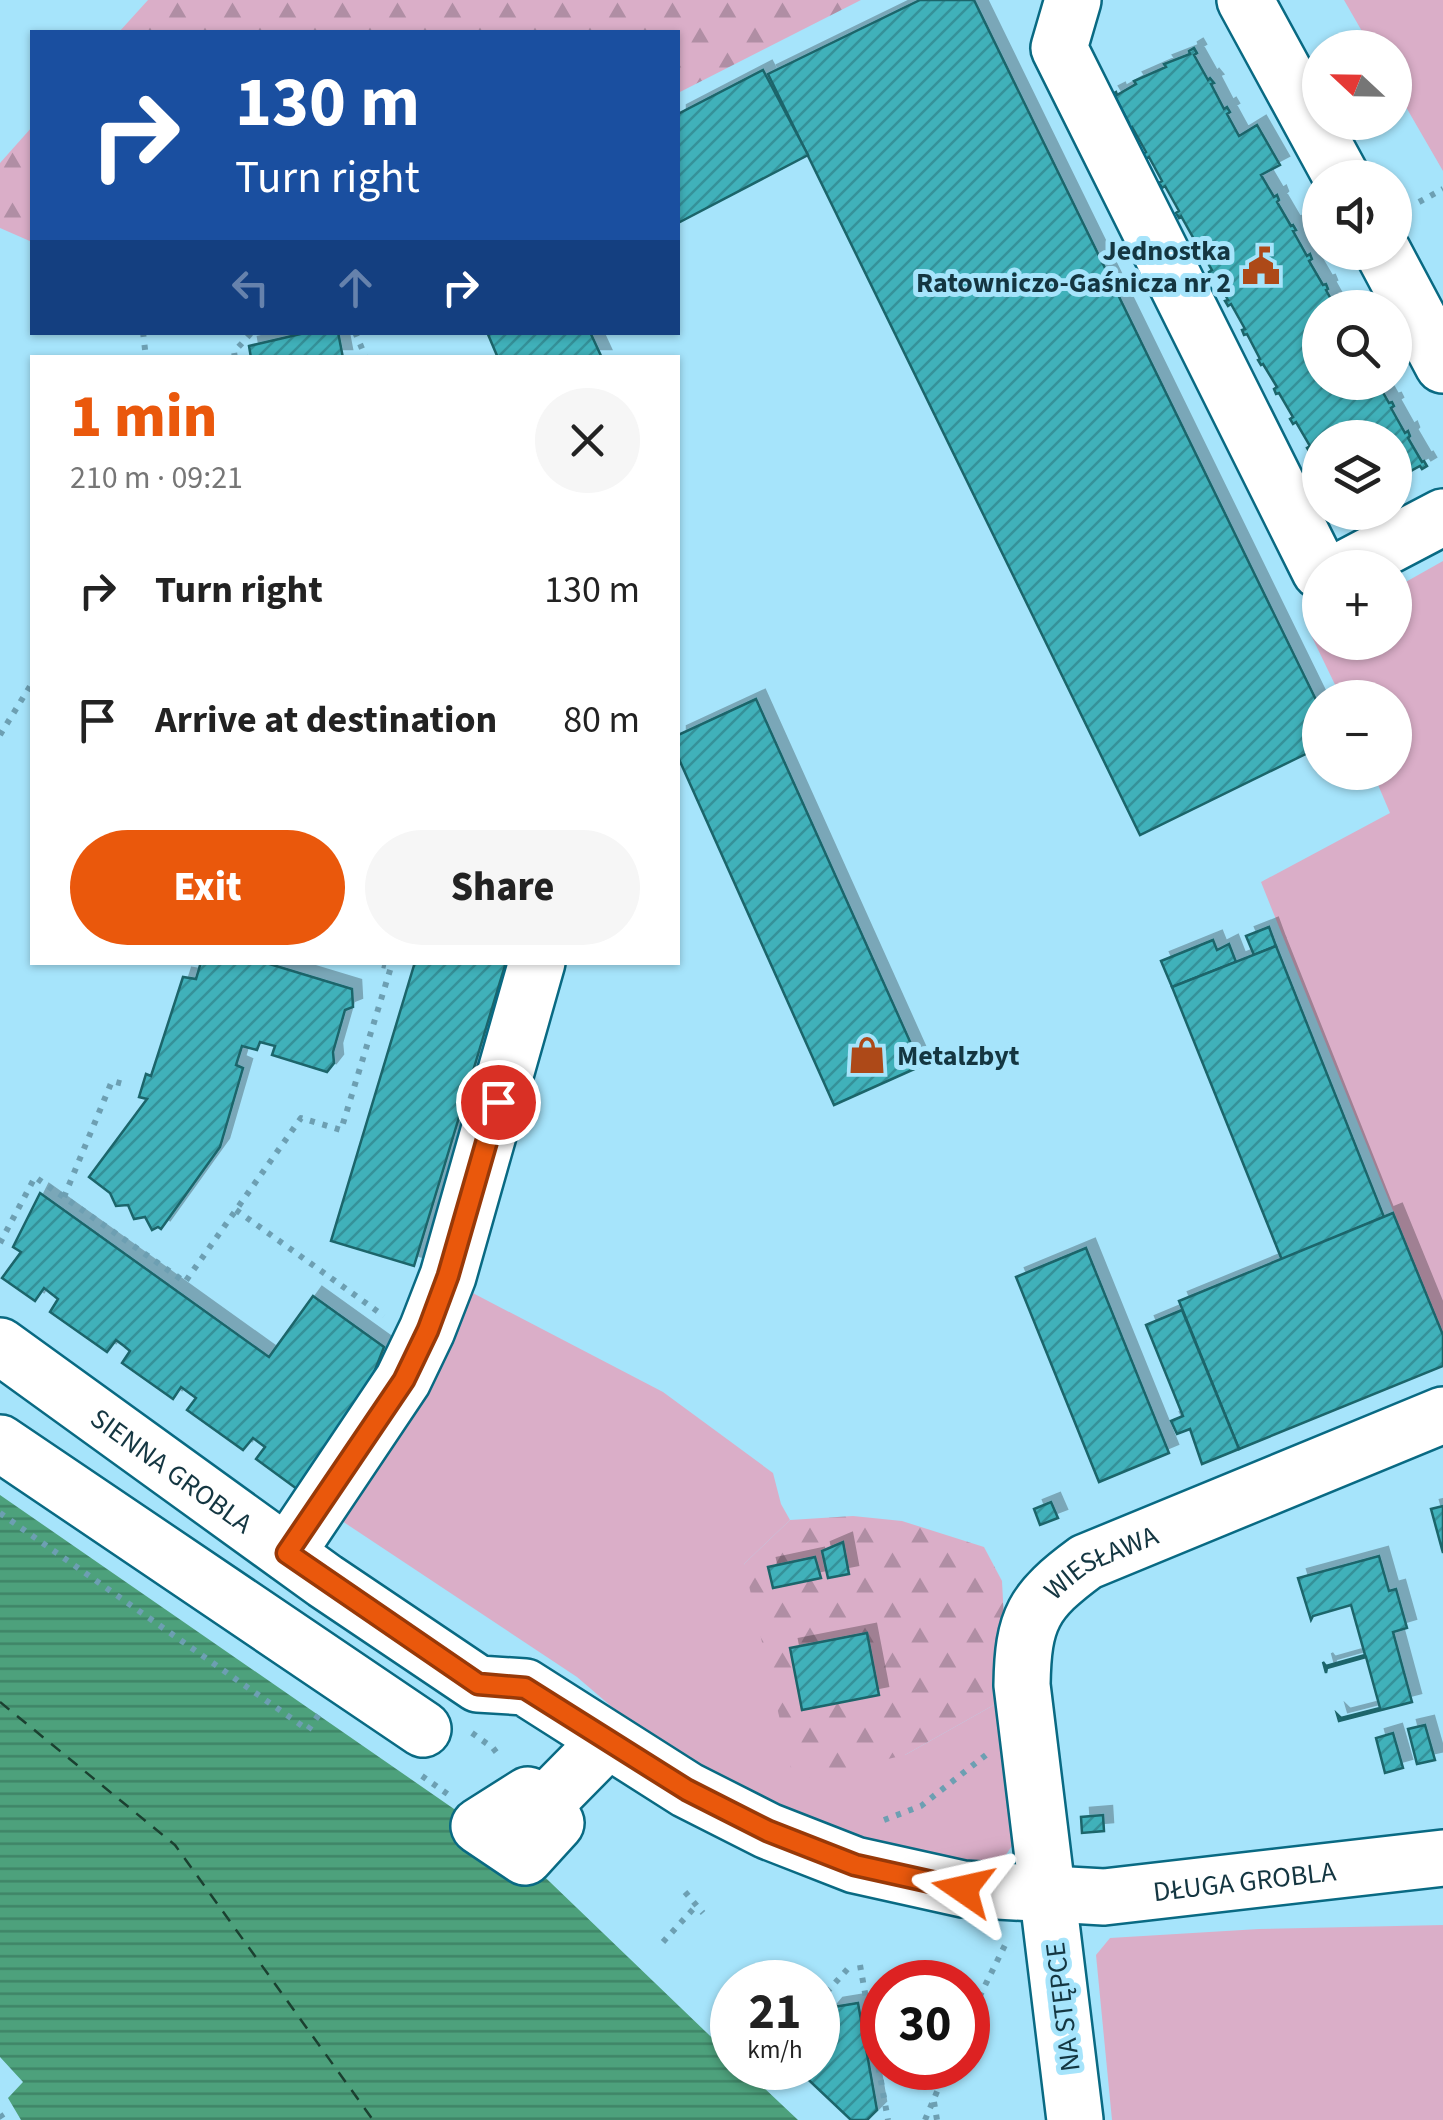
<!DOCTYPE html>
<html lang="en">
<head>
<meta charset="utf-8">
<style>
  body { margin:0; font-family:"Source Sans 3",sans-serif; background:#f6f6f6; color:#222; height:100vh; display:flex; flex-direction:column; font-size:38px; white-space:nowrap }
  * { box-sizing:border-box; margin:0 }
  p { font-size:32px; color:#767676 }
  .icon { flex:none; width:55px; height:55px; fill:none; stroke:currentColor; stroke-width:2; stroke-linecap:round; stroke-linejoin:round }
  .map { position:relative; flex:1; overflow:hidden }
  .sheet { position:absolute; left:30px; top:355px; width:650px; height:610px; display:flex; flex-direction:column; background:#fff; border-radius:0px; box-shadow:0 2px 8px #0004 }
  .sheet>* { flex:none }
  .banner { position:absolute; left:30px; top:30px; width:650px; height:305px; border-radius:0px; box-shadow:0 2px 8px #0004; background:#1a4fa0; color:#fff; overflow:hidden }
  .needle { width:65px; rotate:292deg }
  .fabs { position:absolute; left:1302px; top:30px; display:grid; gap:20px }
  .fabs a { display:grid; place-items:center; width:110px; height:110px; border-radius:50%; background:#fff; box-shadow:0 2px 8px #0004; font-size:50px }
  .speed { position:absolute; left:710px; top:1960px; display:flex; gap:20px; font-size:50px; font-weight:700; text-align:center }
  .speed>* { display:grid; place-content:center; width:130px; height:130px; border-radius:50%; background:#fff; box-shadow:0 2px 8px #0004; line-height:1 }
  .speed small { font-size:25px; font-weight:400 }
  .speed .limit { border:15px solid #d22; background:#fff; color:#111 }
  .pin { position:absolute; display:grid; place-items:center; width:85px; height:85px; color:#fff; margin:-42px; border:5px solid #fff; border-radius:50%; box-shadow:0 2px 10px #0007 }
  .me { position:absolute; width:110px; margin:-55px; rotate:281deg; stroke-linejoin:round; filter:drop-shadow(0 0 8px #0008) }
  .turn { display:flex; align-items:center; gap:35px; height:210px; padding:0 40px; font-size:45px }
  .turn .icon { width:130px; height:130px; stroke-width:2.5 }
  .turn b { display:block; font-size:70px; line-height:85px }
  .lanes { display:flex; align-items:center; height:95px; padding:0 40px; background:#0003; justify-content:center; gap:50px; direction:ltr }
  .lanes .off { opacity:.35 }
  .round { display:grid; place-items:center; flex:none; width:105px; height:105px; border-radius:52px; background:#f6f6f6 }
  .summary { display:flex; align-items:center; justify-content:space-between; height:170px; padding:0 40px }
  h1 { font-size:60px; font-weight:800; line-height:75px; color:#ea580c }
  .primary-button { display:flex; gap:20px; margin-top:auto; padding:20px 40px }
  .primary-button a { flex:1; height:115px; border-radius:60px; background:#ea580c; color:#fff; font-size:40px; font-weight:800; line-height:115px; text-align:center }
  .primary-button a+a { background:#f6f6f6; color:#222 }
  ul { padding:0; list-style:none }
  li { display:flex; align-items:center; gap:30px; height:130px; padding:0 40px }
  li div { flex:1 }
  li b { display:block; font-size:38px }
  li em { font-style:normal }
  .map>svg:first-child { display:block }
</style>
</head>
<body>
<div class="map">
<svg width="1443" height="2120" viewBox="0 0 1443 2120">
  <defs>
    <pattern id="forest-firs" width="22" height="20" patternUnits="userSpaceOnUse" patternTransform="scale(2.5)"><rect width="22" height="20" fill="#daaec8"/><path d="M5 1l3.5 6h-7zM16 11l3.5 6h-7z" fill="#b08ea4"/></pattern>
    <pattern id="water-rules" width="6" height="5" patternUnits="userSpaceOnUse" patternTransform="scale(2.5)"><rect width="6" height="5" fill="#4da17c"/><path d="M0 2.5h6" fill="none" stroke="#3f8467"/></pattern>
    <pattern id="building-hatch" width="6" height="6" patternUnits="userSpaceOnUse" patternTransform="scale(2.5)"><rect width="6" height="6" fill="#41b1ba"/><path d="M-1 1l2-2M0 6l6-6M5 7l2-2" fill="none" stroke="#359199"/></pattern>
    <filter id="shadow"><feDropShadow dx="9" dy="-9" stdDeviation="0" flood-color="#0004"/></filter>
  </defs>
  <rect width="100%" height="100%" fill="#a6e4fb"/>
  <!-- grass -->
  <g fill="#daaec8">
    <polygon points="1344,0 1443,0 1443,171 1395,88 1395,48 1371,47"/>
    <polygon points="1443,561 1443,1335 1261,882 1390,813 1373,773 1395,772 1395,698 1341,697 1311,635 1320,630 1320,642 1395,642 1395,588"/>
    <polygon points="467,1290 663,1392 773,1473 781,1504 790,1520 744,1564 905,1755 1008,1697 1016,1840 997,1868 971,1866 829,1831 758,1802 640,1731 577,1677 342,1521 427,1378"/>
    <polygon points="1443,1925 1443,2120 1112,2120 1096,1955 1110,1938 1259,1929"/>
  </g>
  <!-- forest -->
  <g fill="url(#forest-firs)">
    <polygon points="148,0 861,0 678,93 678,32 119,32"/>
    <polygon points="32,127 32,242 0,228 0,163"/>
    <polygon points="853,1516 902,1521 984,1547 1002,1581 1008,1697 905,1755 794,1781 744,1564 790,1520"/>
  </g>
  <!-- water -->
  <polygon fill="url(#water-rules)" points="0,1495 525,1858 732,2057 732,2068 743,2068 798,2120 21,2120 8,2098 23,2082 0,2057"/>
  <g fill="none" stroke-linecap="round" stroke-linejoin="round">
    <!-- ferry -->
    <polyline stroke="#1b4030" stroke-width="2.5" stroke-dasharray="12 10" stroke-linecap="butt" points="0,1702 175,1845 373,2120"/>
  </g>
  <!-- building -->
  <g fill="url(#building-hatch)" stroke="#1b656b" stroke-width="2.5" filter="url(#shadow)">
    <polygon points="920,0 974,0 1320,708 1320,747 1140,835 768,74"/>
    <polygon points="1194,48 1197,53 1194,55 1208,80 1210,78 1214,83 1211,84 1224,109 1227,107 1230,112 1227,114 1239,136 1257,125 1280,165 1261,175 1274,197 1277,195 1279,200 1277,202 1291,226 1293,225 1296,230 1293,231 1307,256 1310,254 1312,259 1309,261 1323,285 1326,284 1328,289 1326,290 1336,308 1320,308 1320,382 1377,382 1389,403 1392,402 1394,406 1391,408 1405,433 1408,431 1410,436 1408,438 1422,462 1424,461 1427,466 1422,469 1420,466 1400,477 1402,480 1397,483 1395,438 1320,438 1320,465 1313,452 1310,453 1307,448 1310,446 1296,422 1293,424 1290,419 1293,417 1279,393 1276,394 1274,389 1277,387 1263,364 1261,365 1258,360 1260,359 1247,334 1244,335 1242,330 1245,329 1231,304 1228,306 1225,301 1228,300 1214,275 1211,277 1209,272 1212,270 1198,246 1195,247 1192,242 1195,241 1181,216 1179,218 1176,213 1179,211 1165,186 1162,188 1159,183 1162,181 1149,157 1146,159 1143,154 1146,152 1132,127 1130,129 1127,124 1129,123 1116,98 1113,100 1110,95 1116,92 1117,95 1136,84 1134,81 1166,67 1164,64 1190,54 1189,51"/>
    <polygon points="763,70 808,155 678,223 678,114"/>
    <polygon points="309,332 338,332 343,358 251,358 249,346"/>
    <polygon points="487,332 590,332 602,358 498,358"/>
    <polygon points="756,699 921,1066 834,1105 678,757 678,735"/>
    <polygon points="1269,927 1276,946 1254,955 1246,936"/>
    <polygon points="1213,940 1217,950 1229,944 1236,962 1172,987 1161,961"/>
    <polygon points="1276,946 1384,1217 1282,1260 1172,987"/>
    <polygon points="201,962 263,962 352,989 353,1007 345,1010 333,1052 334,1063 327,1072 272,1055 275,1046 260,1042 257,1050 242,1046 236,1065 243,1068 220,1147 161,1229 158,1227 152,1230 145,1217 134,1219 128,1205 116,1206 110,1193 89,1177 147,1099 139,1097 146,1074 151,1076 183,977 196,979"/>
    <polygon points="415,962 506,962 414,1266 331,1241"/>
    <polygon points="40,1193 269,1357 313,1296 384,1347 368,1388 297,1489 256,1459 265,1447 253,1438 243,1450 187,1410 196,1398 181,1387 173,1399 122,1363 130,1351 124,1346 116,1340 107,1352 50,1312 58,1299 44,1288 35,1301 2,1278 21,1252 13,1247"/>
    <polygon points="1393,1213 1443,1335 1443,1366 1239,1449 1179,1301"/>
    <polygon points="1086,1248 1169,1453 1099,1482 1016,1277"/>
    <polygon points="1182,1310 1239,1449 1202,1464 1190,1429 1177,1434 1171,1421 1183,1416 1146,1325"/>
    <polygon points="1051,1502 1058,1518 1040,1525 1034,1509"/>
    <polygon points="1443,1506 1443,1553 1431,1509"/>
    <polygon points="843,1542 849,1574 828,1578 822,1551"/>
    <polygon points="1379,1556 1389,1591 1396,1589 1407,1628 1393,1632 1412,1702 1339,1721 1337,1714 1341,1718 1380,1708 1366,1657 1327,1668 1326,1673 1323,1662 1326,1666 1365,1655 1351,1605 1313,1616 1311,1620 1298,1578"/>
    <polygon points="815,1557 821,1578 773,1588 768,1567"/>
    <polygon points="867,1633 879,1695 802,1710 790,1648"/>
    <polygon points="1425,1725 1435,1760 1417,1764 1408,1729"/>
    <polygon points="1393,1733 1403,1768 1385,1773 1376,1738"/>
    <polygon points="1103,1815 1104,1831 1082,1833 1081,1817"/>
    <polygon points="858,2003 877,2110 867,2120 851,2120 796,2068 818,2068 818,2026 834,2007"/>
  </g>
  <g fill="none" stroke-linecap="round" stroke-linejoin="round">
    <!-- minor casing -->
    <g stroke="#096a83" stroke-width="60">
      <g id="minor">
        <polyline points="1073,0 1059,48 1320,571"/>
        <polyline points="1245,0 1342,178"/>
        <polyline points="1383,252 1443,365"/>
        <polyline points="1346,568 1443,517"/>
        <path id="s1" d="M0,1346L325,1581L478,1684L525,1687L687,1790L768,1831L855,1865L963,1889L1104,1897L1443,1858"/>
        <polyline points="0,1443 423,1729"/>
        <polyline points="287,1553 403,1380 427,1330 448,1276 537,962"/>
        <polygon points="528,1795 556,1823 525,1857 479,1826"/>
        <polyline points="541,1808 607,1741"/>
        <path id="s2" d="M1075,2120L1022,1685C1023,1619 1033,1601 1086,1562L1443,1415"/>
      </g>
    </g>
    <!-- path -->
    <g stroke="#6d9fb2" stroke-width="6" stroke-dasharray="5 8" stroke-linecap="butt">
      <polyline points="1419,202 1443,189"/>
      <polyline points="30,301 32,301"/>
      <polyline points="143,332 146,358"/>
      <polyline points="355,332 366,358"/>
      <polyline points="235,358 234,352 252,332"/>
      <polyline points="0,735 32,683"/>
      <polyline points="64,1197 112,1081 127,1085"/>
      <polyline points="236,1210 384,1316"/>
      <polyline points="0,1243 35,1177 185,1282 301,1118 341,1130 391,967 382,965"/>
      <polyline points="0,1513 308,1730 320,1713"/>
      <polyline points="472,1733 493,1748 500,1757"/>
      <polyline points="422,1776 449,1795"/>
      <polyline points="884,1820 921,1806 986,1755"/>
      <polyline points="685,1892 703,1913"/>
      <polyline points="663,1942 696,1906"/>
      <polyline points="860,1965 888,2120"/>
      <polyline points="818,2002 852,1964"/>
      <polyline points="968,2020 1005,1945"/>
      <polyline points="934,2102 937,2120"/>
      <polyline points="0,2114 4,2120"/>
      <polyline points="925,2120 947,2068"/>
    </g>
    <!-- minor -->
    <use href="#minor" stroke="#fff" stroke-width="55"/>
  </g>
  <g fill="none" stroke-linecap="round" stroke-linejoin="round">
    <!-- route casing -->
    <g stroke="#983908" stroke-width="25">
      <polyline id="route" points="498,1102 448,1276 428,1330 404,1380 287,1553 478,1684 525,1688 687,1790 768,1831 855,1865 963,1889"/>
    </g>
    <!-- route -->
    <use href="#route" stroke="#ea580c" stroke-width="18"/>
  </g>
  <!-- icons -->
  <defs>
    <g id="civic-bare" transform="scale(3)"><path d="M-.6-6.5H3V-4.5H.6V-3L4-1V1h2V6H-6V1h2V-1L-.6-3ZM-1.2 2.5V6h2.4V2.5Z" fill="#ad4918" stroke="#a6e4fb" stroke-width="2.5" paint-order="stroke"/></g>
    <g id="shop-bare" transform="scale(3)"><path d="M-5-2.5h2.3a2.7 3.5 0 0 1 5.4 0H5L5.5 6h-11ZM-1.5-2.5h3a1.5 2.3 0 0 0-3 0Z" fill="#ad4918" stroke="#a6e4fb" stroke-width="2.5" paint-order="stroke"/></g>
  </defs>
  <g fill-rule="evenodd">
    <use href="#civic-bare" x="1261" y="266"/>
    <use href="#shop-bare" x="867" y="1055"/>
  </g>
  <g text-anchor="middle" stroke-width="10" stroke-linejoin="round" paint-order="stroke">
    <!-- poi labels -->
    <g font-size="28" font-weight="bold" fill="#143641" stroke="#a6e4fb" text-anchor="end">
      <text x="1231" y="260">Jednostka<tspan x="1231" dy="32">Ratowniczo-Gaśnicza nr 2</tspan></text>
      <text x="897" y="1065" text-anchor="start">Metalzbyt</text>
    </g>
    <!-- street labels -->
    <g font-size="28" fill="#143641" stroke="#a6e4fb">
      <text dy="10" stroke="none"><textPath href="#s1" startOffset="212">SIENNA GROBLA</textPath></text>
      <text dy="10" stroke="none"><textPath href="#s2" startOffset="598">WIESŁAWA</textPath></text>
      <text dy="10" stroke="none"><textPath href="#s1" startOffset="1402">DŁUGA GROBLA</textPath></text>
      <text transform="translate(1062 2007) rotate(-97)" y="10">NA STĘPCE</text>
    </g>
  </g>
</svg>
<div class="fabs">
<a><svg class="needle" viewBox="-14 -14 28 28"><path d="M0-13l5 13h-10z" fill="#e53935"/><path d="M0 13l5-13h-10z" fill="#767676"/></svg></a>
<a><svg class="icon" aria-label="sound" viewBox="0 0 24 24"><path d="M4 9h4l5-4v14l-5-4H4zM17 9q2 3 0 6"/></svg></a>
<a><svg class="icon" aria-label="search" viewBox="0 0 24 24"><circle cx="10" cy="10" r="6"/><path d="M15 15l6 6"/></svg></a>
<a><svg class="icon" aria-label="layers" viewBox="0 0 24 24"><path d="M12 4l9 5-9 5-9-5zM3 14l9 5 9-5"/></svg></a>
<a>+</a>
<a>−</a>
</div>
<div class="speed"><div>21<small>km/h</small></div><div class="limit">30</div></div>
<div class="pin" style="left:498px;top:1102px;background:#d93025"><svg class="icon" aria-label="arrive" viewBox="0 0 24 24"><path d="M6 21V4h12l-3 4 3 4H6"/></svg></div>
<svg class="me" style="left:963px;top:1889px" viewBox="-20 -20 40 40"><path d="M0-17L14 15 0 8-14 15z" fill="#ea580c" stroke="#fff" stroke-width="4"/></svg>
<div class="banner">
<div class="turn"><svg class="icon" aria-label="right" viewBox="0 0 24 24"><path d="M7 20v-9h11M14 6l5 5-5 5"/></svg><div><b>130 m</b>Turn right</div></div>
<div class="lanes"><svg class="icon off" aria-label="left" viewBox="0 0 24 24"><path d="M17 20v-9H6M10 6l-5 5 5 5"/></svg><svg class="icon off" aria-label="ahead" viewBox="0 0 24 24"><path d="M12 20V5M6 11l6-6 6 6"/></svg><svg class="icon" aria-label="right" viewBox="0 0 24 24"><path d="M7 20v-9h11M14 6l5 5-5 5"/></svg></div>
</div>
<section class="sheet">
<div class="summary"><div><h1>1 min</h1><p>210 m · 09:21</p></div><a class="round"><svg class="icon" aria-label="close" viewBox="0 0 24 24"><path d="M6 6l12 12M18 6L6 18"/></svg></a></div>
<ul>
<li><svg class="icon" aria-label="right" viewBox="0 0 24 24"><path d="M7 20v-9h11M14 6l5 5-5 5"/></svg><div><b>Turn right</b></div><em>130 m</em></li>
<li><svg class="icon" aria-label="arrive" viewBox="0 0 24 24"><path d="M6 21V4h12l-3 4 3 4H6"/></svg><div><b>Arrive at destination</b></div><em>80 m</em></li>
</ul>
<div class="primary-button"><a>Exit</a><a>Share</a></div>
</section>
</div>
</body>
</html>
